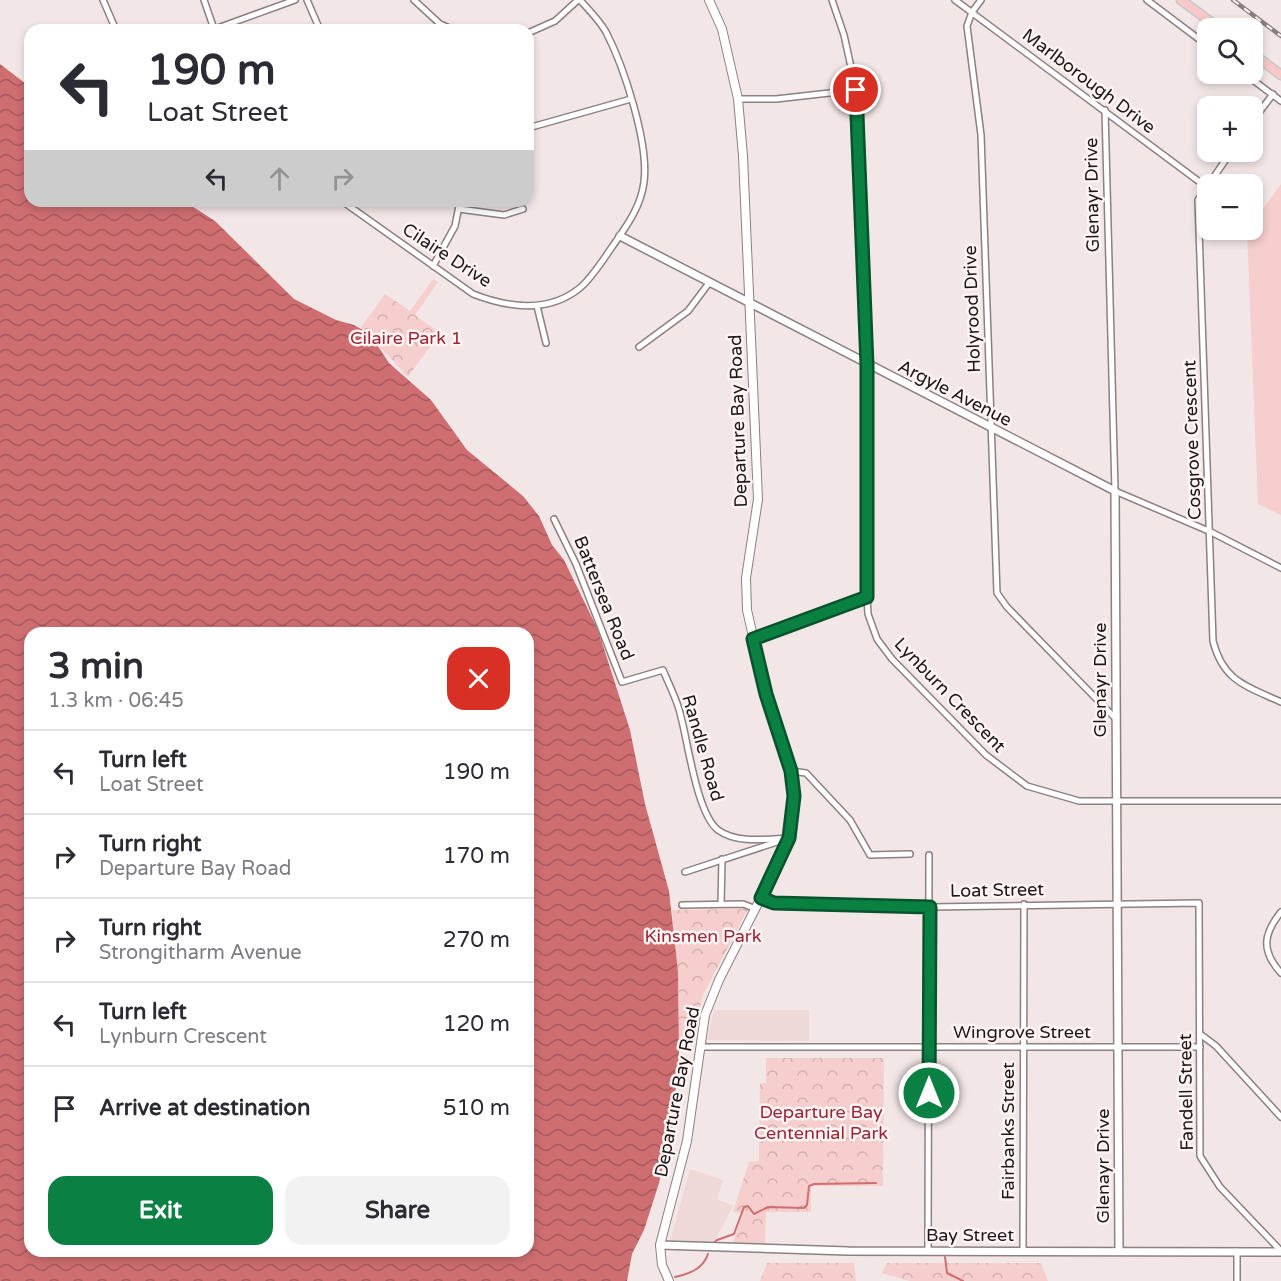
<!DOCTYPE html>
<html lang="en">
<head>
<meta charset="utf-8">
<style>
  body { margin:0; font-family:"Varela Round",sans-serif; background:#f2f2f3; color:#2b2b33; height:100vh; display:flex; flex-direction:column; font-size:22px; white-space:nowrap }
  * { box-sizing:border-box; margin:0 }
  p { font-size:20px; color:#7c7c81 }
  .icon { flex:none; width:33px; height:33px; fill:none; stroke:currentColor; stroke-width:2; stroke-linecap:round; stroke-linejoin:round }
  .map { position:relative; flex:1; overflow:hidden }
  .sheet { position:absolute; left:24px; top:627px; width:510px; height:630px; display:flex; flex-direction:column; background:#fff; border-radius:18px; box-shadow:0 3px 9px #0003 }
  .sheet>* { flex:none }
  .guide { position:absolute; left:24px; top:24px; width:510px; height:183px; border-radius:18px; box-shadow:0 3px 9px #0003; background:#fff; color:#2b2b33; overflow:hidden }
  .buttons { position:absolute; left:1197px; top:18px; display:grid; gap:12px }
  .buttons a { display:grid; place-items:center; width:66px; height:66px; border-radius:12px; background:#fff; box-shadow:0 3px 9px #0003; font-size:30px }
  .pin { position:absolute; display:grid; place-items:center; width:51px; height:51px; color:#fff; margin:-26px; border:3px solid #fff; border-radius:50%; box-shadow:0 2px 6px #0007 }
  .me { position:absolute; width:66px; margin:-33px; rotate:0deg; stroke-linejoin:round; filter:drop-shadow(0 0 4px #0008) }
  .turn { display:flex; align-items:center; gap:21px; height:126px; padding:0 24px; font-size:27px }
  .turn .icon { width:78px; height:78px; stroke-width:2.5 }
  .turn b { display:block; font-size:42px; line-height:51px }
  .lanes { display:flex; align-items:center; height:57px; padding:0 24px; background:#0003; justify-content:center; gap:30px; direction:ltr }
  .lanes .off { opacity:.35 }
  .round { display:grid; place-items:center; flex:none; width:63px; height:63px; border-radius:18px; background:#f2f2f3 }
  .headline { display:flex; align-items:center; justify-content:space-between; height:102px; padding:0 24px }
  h1 { font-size:36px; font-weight:800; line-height:45px }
  .primary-button { display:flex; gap:12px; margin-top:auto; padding:12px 24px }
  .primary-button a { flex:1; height:69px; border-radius:18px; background:#0b8043; color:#fff; font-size:24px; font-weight:800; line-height:69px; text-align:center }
  .primary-button a+a { background:#f2f2f3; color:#2b2b33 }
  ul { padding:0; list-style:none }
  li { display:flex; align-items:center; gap:18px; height:84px; padding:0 24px; border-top:2px solid #e1e1e2 }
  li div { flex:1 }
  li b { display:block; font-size:22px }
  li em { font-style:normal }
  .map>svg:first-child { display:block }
</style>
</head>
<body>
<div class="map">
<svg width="1281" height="1281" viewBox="0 0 1281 1281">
  <defs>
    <pattern id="forest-crowns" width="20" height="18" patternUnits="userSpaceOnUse" patternTransform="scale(1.5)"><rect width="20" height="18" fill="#f5cecd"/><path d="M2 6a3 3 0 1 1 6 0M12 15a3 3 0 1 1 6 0" fill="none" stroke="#d1b0af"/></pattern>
    <pattern id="water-waves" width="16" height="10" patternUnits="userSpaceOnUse" patternTransform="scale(1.5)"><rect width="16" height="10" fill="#ce6e71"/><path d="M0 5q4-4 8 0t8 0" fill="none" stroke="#a6595c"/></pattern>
  </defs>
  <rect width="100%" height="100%" fill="#f3e6e6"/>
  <!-- built -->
  <g fill="#efd9d8">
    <polygon points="714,1010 809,1010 809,1041 707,1040"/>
    <polygon points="690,1169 723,1180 717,1199 733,1206 714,1243 670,1241"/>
  </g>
  <!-- green -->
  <polygon fill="#f5cecd" points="1281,184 1281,515 1258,504 1247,230 1252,230 1253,222"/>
  <!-- forest -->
  <g fill="url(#forest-crowns)">
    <polygon points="433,279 438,282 415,315 440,333 408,377 361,327 385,294 410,311"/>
    <polygon points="748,909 703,995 692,1038 679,1038 679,995 672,910"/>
    <polygon points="766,1058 884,1058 883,1186 811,1186 811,1212 766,1212 765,1243 733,1243 743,1213 733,1212 749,1162 759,1161 760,1083 766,1083"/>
    <polygon points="767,1263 854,1263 856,1281 760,1281"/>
    <polygon points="887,1263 1041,1263 1048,1281 910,1281 882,1273"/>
  </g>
  <!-- water -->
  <path fill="url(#water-waves)" fill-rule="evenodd" d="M0,64L30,87V201H184L215,221L294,299L336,320L354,325L370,334L389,363L431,400L467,450L523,496L539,516L552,545L564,560L598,630L630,730L645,804L669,891L678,972L679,1052L672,1129L659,1183L644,1230L632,1254L627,1281H0ZM30,633H528V1251H30Z"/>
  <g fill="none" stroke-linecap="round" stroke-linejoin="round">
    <!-- stream -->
    <g stroke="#ce6e71" stroke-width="2">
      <polyline points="714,1243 717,1240 734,1234 744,1207 748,1206 754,1214 768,1207 804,1208 807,1205 809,1186 814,1184 876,1183"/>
      <polyline points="945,1257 947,1273 963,1281"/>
      <path d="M675,1277C689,1274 703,1269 708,1254"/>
    </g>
    <!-- minor casing -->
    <g stroke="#8c8080" stroke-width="8">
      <g id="minor">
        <polyline points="103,0 116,30"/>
        <polyline points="204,0 214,29"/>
        <polyline points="307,0 320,30"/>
        <polyline points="414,0 440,24 454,30"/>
        <polyline points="832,0 844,35 856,90 867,365 867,597 868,614 877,639 892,659 986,755 1027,786 1079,801 1281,801"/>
        <polyline points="955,0 1205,186"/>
        <polyline points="981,0 972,12 967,26 981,135 997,593 1007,607 1115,718"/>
        <polyline points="1147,0 1208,46"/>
        <polyline points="212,30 295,0"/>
        <polyline points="528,33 555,21 578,0"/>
        <polyline points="1245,74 1281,101"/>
        <polyline points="738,99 776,99 856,90"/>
        <polyline points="1105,110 1115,491 1211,532 1281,568"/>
        <polyline points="1252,122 1273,94"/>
        <polyline points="528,128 631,99"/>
        <path d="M1231,152L1198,200L1213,641C1223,681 1246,686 1281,702"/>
        <path d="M342,201L473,294C509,308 549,314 581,287C593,276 603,260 612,247C626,227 641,207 644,182C649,143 624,67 606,32C600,21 589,10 580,0"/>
        <polyline points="459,209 504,215 523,209"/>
        <polyline points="433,266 455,226 460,201"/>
        <polyline points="537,306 546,343"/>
        <polyline points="639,347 688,311 709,283"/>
        <path d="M554,519L576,564L622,682L663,670C669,685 678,701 681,717C688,743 697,814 718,830C737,844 767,839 789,838"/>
        <polyline points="753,639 867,597"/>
        <polyline points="791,771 806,773 850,820 870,855 910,854"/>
        <polyline points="685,872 780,841"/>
        <polyline points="761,898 774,903 930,907 1199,903 1200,1156 1220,1187 1281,1251"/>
        <polyline points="721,904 722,859"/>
        <polyline points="682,905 743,904 756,909"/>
        <path d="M1281,912C1263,934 1261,951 1281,973"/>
        <polyline points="1200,1034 1216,1046 1281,1117"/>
        <polyline points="700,1047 1200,1047"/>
        <polyline points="928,1250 929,855"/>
        <polyline points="1023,1250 1024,904"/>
        <polyline points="1237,1281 1237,1251"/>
      </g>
    </g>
    <!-- tertiary casing -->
    <g stroke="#8c8080" stroke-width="10">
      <g id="tertiary">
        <polyline points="620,236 1115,491 1119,1250"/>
        <polyline points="660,1245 848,1251 1281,1252"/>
      </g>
    </g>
    <!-- secondary casing -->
    <g stroke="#8c8080" stroke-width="10">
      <polyline id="secondary" points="669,1281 662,1265 660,1245 687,1141 705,1015 719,980 779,862 789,838 794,796 791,771 766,694 747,610 746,578 758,499 743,156 738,99 722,29 709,0"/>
    </g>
    <!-- primary casing -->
    <g stroke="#c9c8c8" stroke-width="11">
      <g id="primary">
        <polyline points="1181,0 1219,28"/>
        <polyline points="1252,53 1281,75"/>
      </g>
    </g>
    <!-- minor -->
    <use href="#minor" stroke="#fff" stroke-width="5"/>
    <!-- tertiary -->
    <use href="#tertiary" stroke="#fff" stroke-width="7"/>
    <!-- secondary -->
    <use href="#secondary" stroke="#fff" stroke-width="8"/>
    <!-- primary -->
    <use href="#primary" stroke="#f8c8c8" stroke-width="8"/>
    <!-- rail casing -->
    <g stroke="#877e7e" stroke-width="4.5">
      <polyline id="rail" points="1233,0 1281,36"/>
    </g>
    <!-- rail -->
    <use href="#rail" stroke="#fef4f4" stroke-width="2" stroke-dasharray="7" stroke-linecap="butt"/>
  </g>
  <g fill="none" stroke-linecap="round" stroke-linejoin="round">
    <!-- route casing -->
    <g stroke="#07532c" stroke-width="15">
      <polyline id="route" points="856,90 867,365 867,597 753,639 766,694 791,771 794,796 789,838 761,898 774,903 930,907 929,1093"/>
    </g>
    <!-- route -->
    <use href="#route" stroke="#0b8043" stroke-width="10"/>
  </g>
  <g text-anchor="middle" stroke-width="5" stroke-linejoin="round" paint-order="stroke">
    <!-- street labels -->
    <g font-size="18" fill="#1c1818" stroke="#fef4f4">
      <text transform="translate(1089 81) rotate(37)" y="6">Marlborough Drive</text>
      <text transform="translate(1092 195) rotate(-91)" y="6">Glenayr Drive</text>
      <text transform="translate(447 255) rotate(33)" y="6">Cilaire Drive</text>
      <text transform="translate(972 309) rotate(-92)" y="6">Holyrood Drive</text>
      <text transform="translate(955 393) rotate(27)" y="6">Argyle Avenue</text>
      <text transform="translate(738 421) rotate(-92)" y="6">Departure Bay Road</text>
      <text transform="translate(1192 440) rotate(-92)" y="6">Cosgrove Crescent</text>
      <text transform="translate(604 598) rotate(68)" y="6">Battersea Road</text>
      <text transform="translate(1100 680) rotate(-90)" y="6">Glenayr Drive</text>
      <text transform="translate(950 695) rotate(46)" y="6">Lynburn Crescent</text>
      <text transform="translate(703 748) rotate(74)" y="6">Randle Road</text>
      <text transform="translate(997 890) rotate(-1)" y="6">Loat Street</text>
      <text x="1022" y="1038">Wingrove Street</text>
      <text transform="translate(677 1092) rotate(-79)" y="6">Departure Bay Road</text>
      <text transform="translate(1186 1092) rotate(-91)" y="6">Fandell Street</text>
      <text transform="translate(1008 1131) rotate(-90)" y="6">Fairbanks Street</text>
      <text transform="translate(1103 1166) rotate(-90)" y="6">Glenayr Drive</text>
      <text x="970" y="1241">Bay Street</text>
    </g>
    <!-- park labels -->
    <g font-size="18" fill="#9a2534" stroke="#fef4f4">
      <text x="406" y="344">Cilaire Park 1</text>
      <text x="703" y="942">Kinsmen Park</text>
      <text x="821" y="1118">Departure Bay<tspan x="821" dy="21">Centennial Park</tspan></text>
    </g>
  </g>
</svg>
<div class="buttons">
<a><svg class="icon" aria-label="search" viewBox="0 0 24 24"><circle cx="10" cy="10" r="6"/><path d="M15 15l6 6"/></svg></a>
<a>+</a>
<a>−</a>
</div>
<div class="pin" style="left:856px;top:90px;background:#d93025"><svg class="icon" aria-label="arrive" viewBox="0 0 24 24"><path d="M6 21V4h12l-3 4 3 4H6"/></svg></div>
<svg class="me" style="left:929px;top:1093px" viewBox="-20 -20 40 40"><circle r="17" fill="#0b8043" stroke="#fff" stroke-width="3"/><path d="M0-11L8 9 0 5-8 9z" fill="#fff"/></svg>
<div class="guide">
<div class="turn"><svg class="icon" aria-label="left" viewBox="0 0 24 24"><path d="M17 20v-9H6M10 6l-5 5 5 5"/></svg><div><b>190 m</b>Loat Street</div></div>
<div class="lanes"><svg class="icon" aria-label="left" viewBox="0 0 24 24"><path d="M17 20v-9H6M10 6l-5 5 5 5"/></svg><svg class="icon off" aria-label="ahead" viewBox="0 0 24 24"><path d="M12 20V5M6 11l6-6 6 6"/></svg><svg class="icon off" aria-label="right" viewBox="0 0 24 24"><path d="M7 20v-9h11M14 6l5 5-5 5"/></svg></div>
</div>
<section class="sheet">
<div class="headline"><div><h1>3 min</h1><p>1.3 km · 06:45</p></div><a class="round" style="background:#d93025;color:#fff"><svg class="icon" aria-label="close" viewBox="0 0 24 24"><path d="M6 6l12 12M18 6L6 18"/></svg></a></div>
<ul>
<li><svg class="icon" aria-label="left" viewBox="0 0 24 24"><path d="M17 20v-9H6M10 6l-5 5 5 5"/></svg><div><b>Turn left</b><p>Loat Street</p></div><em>190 m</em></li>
<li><svg class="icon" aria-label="right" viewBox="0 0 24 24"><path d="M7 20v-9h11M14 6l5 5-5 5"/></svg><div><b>Turn right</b><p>Departure Bay Road</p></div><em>170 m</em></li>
<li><svg class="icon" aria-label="right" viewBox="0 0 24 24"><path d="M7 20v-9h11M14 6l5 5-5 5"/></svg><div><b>Turn right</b><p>Strongitharm Avenue</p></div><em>270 m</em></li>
<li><svg class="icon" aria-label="left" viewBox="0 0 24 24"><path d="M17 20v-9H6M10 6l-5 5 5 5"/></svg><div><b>Turn left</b><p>Lynburn Crescent</p></div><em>120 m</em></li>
<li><svg class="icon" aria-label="arrive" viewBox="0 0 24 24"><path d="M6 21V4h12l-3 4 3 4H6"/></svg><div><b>Arrive at destination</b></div><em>510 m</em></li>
</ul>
<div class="primary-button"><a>Exit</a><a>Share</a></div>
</section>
</div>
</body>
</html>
